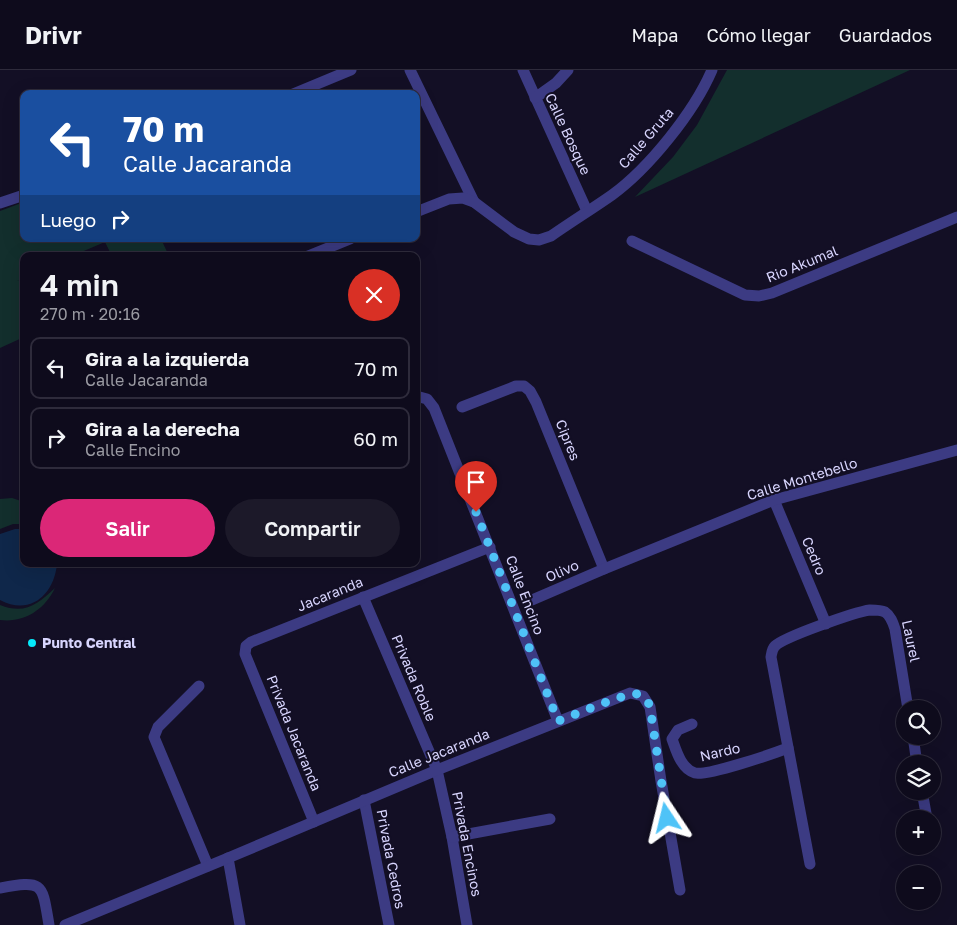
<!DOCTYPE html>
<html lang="es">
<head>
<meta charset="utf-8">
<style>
  body { margin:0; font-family:"Golos Text",sans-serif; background:#1c1929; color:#f1f3f6; height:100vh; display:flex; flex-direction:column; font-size:19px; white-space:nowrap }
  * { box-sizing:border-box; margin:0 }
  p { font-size:16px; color:#9b9ba3 }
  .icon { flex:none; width:28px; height:28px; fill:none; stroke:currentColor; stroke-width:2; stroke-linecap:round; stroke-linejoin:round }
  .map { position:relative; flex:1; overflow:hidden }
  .drawer { position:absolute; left:20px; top:182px; width:400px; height:315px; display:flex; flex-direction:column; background:#0e0b1c; border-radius:10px; box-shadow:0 5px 20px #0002,0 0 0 1px #2e2b3b }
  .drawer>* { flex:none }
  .banner { position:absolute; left:20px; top:20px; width:400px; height:152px; border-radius:10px; box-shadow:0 5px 20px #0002,0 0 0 1px #2e2b3b; background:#1a4fa0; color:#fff; overflow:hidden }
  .tools { position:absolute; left:896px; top:630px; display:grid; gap:10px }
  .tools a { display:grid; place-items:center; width:45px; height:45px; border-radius:50%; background:#0e0b1c; box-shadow:0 5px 20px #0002,0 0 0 1px #2e2b3b; font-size:25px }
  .pin { position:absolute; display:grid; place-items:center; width:42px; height:42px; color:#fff; margin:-51px -21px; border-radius:50% 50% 50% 0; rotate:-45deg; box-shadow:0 0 5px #0007 }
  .pin .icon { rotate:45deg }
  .me { position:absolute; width:55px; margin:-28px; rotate:350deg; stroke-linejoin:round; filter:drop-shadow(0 0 4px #0008) }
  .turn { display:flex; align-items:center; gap:18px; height:105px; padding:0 20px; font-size:22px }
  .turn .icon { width:65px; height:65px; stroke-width:2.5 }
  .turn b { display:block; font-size:35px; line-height:42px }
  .then { display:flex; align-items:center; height:48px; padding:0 20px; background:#0003; gap:10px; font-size:19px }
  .round { display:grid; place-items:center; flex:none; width:52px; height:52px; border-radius:26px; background:#1c1929 }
  .summary { display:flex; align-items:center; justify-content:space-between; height:85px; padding:0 20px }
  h1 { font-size:30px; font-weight:600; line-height:38px }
  .cta { display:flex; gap:10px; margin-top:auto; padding:10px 20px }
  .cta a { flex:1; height:58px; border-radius:30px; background:#db2777; color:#fff; font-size:20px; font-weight:600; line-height:58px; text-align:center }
  .cta a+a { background:#1c1929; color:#f1f3f6 }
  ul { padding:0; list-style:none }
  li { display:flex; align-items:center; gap:15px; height:62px; margin:0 10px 8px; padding:0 10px; border:2px solid #2e2b3b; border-radius:10px }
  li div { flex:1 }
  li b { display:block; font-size:19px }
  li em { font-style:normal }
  header { display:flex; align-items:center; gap:30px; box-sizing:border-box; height:70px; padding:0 25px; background:#0e0b1c; border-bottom:1px solid #2e2b3b }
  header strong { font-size:24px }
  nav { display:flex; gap:28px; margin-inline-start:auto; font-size:18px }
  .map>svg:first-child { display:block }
</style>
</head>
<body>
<header>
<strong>Drivr</strong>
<nav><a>Mapa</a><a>Cómo llegar</a><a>Guardados</a></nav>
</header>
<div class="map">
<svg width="957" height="855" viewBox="0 0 957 855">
  <rect width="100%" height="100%" fill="#130f25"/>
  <!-- green -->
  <g fill="#132f2d">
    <polygon points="727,0 910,0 635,127 673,87 697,55"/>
    <polygon points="24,132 24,169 161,169 169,186 112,186 105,172 72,186 24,186 24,207 17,211 24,208 24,267 0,278 0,141"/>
    <polygon points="12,428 24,432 24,454 13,454 0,459 0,429"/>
    <path d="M55,518C45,539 25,553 0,550V535C25,545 38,534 55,518Z"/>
  </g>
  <!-- water -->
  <path fill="#0f274a" d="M15,459H24V494H57C54,525 30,546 0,530V464Z"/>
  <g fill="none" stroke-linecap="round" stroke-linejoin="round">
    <!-- minor -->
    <g stroke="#3c3b83" stroke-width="11">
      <polyline points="410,0 474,132"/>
      <polyline points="523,0 587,141"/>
      <polyline points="293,24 351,0"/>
      <polyline points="535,28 556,13 568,0"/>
      <polyline points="0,133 24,125"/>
      <path d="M416,142L449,129L463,128L474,132L514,162L529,169L539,170L551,166C571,152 592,139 612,125C649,98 694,42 712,0"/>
      <polyline points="632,171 745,225 759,226 772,223 957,147"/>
      <polyline points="308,186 350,169"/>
      <polyline points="416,326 427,329 434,338 558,651"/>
      <polyline points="462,337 516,316 524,316 530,321 536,332 604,499"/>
      <polyline points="774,430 826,554"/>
      <polyline points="363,527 437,700 452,767 467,855"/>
      <polyline points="532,530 604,499 774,430 957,380"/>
      <polyline points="199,616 158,657 154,667 208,796"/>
      <path d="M692,654L678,660L672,669C676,680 681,699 695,703C708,706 772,684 788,678"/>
      <polyline points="913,666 917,694"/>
      <polyline points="922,721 927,749"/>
      <polyline points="364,730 389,855"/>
      <polyline points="314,752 245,584 246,576 251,572 490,477"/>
      <polyline points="452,767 550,749"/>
      <polyline points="228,788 240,855"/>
      <path d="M810,794L771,587C772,582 772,579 775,576C784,567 855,542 870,540C875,540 881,540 885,542C891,546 893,553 895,559L908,639"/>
      <path d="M0,818C44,810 42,813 49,855"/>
      <polyline points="65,855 228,788 437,700 630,623 643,626 650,637 661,711 680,820"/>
    </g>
  </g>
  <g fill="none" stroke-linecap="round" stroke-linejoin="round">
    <!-- route -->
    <path stroke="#4fc3f7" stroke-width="9" stroke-dasharray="0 16.2" d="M476,442L558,651C572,646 627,622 637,624C645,625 648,631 650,637L667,748"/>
  </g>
  <!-- markers -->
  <circle fill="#05e9fa" stroke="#130f25" stroke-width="2" cx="32" cy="573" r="5"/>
  <g text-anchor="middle" stroke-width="4" stroke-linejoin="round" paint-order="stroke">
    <!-- street labels -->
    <g font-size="14" fill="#d8d5fe" stroke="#130f25">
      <text transform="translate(568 64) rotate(65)" y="5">Calle Bosque</text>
      <text transform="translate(646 68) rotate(-49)" y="5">Calle Gruta</text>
      <text transform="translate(802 194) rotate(-22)" y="5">Rio Akumal</text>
      <text transform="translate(568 370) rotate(68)" y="5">Cipres</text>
      <text transform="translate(802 409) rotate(-17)" y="5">Calle Montebello</text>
      <text transform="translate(814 486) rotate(67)" y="5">Cedro</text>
      <text transform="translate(562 501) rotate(-24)" y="5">Olivo</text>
      <text transform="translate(330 524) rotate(-22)" y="5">Jacaranda</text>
      <text transform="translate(525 525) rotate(69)" y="5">Calle Encino</text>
      <text transform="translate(911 571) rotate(78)" y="5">Laurel</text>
      <text transform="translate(414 608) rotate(67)" y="5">Privada Roble</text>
      <text transform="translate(294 663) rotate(68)" y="5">Privada Jacaranda</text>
      <text transform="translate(720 682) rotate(-13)" y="5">Nardo</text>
      <text transform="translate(439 683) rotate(-22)" y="5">Calle Jacaranda</text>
      <text transform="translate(467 774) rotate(79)" y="5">Privada Encinos</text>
      <text transform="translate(391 789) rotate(79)" y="5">Privada Cedros</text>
    </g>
    <!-- poi labels -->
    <g font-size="14" font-weight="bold" fill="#d8d5fe" stroke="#130f25" text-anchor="start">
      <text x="42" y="578">Punto Central</text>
    </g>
  </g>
</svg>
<div class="tools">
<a><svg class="icon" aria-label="search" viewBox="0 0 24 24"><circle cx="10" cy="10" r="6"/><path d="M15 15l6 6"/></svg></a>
<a><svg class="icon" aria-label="layers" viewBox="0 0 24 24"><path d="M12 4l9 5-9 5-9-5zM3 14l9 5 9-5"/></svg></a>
<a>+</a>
<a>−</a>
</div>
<div class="pin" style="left:476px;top:442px;background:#d93025"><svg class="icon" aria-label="arrive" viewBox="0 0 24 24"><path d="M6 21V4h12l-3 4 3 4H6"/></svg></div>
<svg class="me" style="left:667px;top:748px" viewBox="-20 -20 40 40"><path d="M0-17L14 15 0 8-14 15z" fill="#4fc3f7" stroke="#fff" stroke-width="4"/></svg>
<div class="banner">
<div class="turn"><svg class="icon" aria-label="left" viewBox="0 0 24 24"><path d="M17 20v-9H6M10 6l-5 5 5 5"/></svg><div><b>70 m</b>Calle Jacaranda</div></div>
<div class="then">Luego<svg class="icon" aria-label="right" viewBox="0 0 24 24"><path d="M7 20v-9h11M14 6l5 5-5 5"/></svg></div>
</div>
<section class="drawer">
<div class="summary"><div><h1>4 min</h1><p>270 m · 20:16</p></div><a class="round" style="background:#d93025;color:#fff"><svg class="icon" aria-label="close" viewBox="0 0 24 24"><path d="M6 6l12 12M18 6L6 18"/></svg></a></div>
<ul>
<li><svg class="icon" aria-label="left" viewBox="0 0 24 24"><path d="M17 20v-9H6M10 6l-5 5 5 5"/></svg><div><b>Gira a la izquierda</b><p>Calle Jacaranda</p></div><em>70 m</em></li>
<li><svg class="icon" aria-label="right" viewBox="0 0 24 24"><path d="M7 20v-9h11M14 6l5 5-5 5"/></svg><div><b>Gira a la derecha</b><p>Calle Encino</p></div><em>60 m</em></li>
</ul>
<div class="cta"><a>Salir</a><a>Compartir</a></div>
</section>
</div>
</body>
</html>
